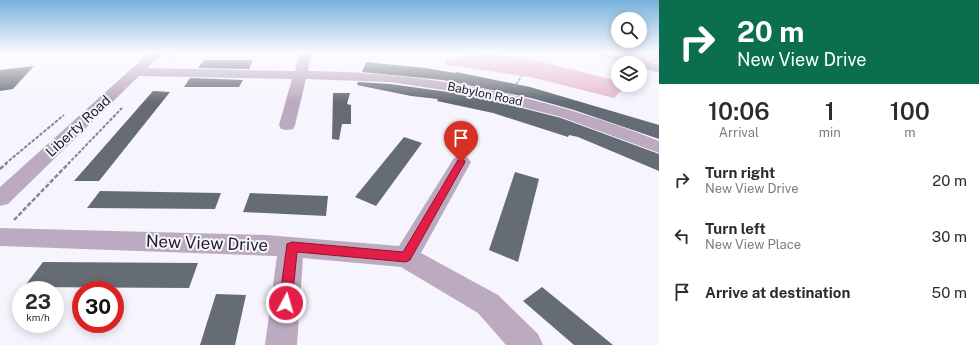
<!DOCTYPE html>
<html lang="en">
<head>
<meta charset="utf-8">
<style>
  body { margin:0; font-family:"Public Sans",sans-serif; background:#f2f2f3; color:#2b2b33; height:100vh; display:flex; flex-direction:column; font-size:15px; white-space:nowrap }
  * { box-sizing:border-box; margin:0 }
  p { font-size:13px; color:#7c7c81 }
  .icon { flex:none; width:22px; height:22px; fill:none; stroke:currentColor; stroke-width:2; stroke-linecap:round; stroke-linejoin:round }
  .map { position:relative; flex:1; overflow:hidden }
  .sheet { display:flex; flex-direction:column; background:#fff; width:320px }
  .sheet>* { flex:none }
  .banner { background:#0b6e4f; color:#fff; overflow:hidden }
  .fabs { position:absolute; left:611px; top:12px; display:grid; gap:8px }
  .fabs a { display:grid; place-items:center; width:36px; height:36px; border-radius:50%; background:#fff; box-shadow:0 2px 10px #0003; font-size:20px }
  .speed { position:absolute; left:12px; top:281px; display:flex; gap:8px; font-size:20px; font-weight:700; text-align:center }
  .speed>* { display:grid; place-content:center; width:52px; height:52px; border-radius:50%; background:#fff; box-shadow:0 2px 10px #0003; line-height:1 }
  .speed small { font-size:10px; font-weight:400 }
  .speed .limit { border:6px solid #d22; background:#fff; color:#111 }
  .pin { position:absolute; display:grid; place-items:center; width:34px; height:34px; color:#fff; margin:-41px -17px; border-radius:50% 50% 50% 0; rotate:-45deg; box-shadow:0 0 4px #0007 }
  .pin .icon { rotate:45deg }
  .me { position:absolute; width:44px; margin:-22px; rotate:6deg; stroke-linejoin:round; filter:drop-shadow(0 0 3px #0008) }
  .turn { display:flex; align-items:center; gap:14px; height:84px; padding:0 12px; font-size:18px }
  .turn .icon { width:52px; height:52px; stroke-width:2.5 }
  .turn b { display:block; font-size:28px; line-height:34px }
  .eta { display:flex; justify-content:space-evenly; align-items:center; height:68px; text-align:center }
  .eta b { font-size:24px; font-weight:600; line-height:28px }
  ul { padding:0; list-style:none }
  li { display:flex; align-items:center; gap:12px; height:56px; padding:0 12px }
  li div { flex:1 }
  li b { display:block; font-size:15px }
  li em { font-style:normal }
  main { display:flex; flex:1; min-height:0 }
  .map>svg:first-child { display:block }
</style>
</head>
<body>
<main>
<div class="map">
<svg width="659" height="345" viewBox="0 0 659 345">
  <rect width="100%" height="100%" fill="#f6f5fe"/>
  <!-- green -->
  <polygon fill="#e6bacd" points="496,55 534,60 618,81 618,85 627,85 614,98 530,77 447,65 446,61 466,56"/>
  <!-- forest -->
  <polygon fill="#f1b3ce" points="619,53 659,53 659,64"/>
  <!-- building -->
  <g fill="#666c74">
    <polygon points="204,60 253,60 249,69 198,68"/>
    <polygon points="366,62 425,68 455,73 456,72 530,87 659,125 659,139 574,110 531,98 443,80 362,72"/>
    <polygon points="34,66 13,89 0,91 0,70"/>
    <polygon points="190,78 243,80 239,87 184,87"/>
    <polygon points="358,82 390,84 470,95 561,118 659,154 659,171 578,137 569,135 568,137 493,113 437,101 438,99 411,96 357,85"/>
    <polygon points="153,91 170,92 99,181 74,181"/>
    <polygon points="333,93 350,93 347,104 351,105 351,124 342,124 339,140 332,139"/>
    <polygon points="404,137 422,143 376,206 355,197"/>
    <polygon points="515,172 539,179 518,262 489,250"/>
    <polygon points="100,191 221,193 215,209 87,208"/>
    <polygon points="250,193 328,196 326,216 243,212"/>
    <polygon points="43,262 198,263 189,288 24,287"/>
    <polygon points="542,287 613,345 574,345 523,301"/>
    <polygon points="216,294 246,295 235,345 200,345"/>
  </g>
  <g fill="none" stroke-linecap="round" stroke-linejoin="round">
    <!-- path-far2 -->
    <g stroke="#88878e" stroke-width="1.5" stroke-dasharray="2.5 1.5" stroke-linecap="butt">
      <polyline points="170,59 175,53"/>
      <polyline points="514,87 522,76"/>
    </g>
    <!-- path-far1 -->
    <g stroke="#88878e" stroke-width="2" stroke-dasharray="3.5 1.5" stroke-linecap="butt">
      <polyline points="5,164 64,115"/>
      <polyline points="68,164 122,108"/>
    </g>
    <!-- path -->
    <g stroke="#88878e" stroke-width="2.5" stroke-dasharray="4.5 2" stroke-linecap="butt">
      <polyline points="0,169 7,163"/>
      <polyline points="14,220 69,163"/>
    </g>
    <!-- street -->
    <g fill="#bcaac0" fill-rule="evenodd">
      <path d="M149,53H162L147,68L295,71L300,53H312L308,71C429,72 547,96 659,141V153L561,117L470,94L390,82L306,79L295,125L293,129L287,130L281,129L279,125L292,79L139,76L8,204L0,206V187Z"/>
      <polygon points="599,53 620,53 659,65 659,73 640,67 640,63 626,63 601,56"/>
      <polygon points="461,156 468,158 471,162 421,253 498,295 538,334 543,345 506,345 478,313 401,267 303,258 297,345 265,345 277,256 0,246 0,228 266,235 399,246 454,158"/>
    </g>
  </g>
  <!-- sky -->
  <linearGradient id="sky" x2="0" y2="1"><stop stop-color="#76b2dc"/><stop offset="0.52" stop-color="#fbfaff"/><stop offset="1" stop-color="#fbfaff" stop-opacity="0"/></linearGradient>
  <rect width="659" height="102" fill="url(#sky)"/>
  <!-- route -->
  <polygon fill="#e11d48" stroke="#92132f" points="458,160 464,160 465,162 410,260 406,262 297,252 292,303 290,307 286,309 281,307 279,303 287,244 292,242 403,252"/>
  <g text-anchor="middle" stroke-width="4" stroke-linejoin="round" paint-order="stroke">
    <!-- far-street labels -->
    <g font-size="12" fill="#1f1e22" stroke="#f6f5fe">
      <text transform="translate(485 94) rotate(12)" y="4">Babylon Road</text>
    </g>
    <!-- street labels -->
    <g font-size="14" fill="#1f1e22" stroke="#f6f5fe">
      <text transform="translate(78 126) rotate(-43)" y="5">Liberty Road</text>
    </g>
    <!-- near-street labels -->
    <g font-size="17" fill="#1f1e22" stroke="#f6f5fe">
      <text transform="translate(207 243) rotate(2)" y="6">New View Drive</text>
    </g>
  </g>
</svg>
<div class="fabs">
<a><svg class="icon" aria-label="search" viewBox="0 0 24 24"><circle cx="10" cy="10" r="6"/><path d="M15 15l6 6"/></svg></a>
<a><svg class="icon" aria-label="layers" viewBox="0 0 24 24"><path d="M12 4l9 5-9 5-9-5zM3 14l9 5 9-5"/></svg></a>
</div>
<div class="speed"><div>23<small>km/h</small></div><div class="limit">30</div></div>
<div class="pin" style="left:461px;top:162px;background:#d93025"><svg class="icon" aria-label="arrive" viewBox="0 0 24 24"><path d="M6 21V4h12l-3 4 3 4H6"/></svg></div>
<svg class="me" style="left:286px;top:303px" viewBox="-20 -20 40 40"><circle r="17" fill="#e11d48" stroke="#fff" stroke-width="3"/><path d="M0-11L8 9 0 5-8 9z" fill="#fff"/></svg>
</div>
<section class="sheet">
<div class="banner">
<div class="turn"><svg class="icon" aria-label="right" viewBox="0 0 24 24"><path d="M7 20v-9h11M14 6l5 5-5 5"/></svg><div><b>20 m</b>New View Drive</div></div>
</div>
<div class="eta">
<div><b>10:06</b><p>Arrival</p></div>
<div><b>1</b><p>min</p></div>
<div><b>100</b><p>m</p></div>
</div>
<ul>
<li><svg class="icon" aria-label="right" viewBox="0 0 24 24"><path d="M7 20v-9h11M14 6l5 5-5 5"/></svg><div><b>Turn right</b><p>New View Drive</p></div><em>20 m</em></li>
<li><svg class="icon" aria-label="left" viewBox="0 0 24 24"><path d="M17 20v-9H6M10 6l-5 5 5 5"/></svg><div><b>Turn left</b><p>New View Place</p></div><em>30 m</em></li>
<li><svg class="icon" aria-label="arrive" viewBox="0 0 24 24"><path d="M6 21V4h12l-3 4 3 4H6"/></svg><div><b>Arrive at destination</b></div><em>50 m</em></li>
</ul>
</section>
</main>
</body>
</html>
